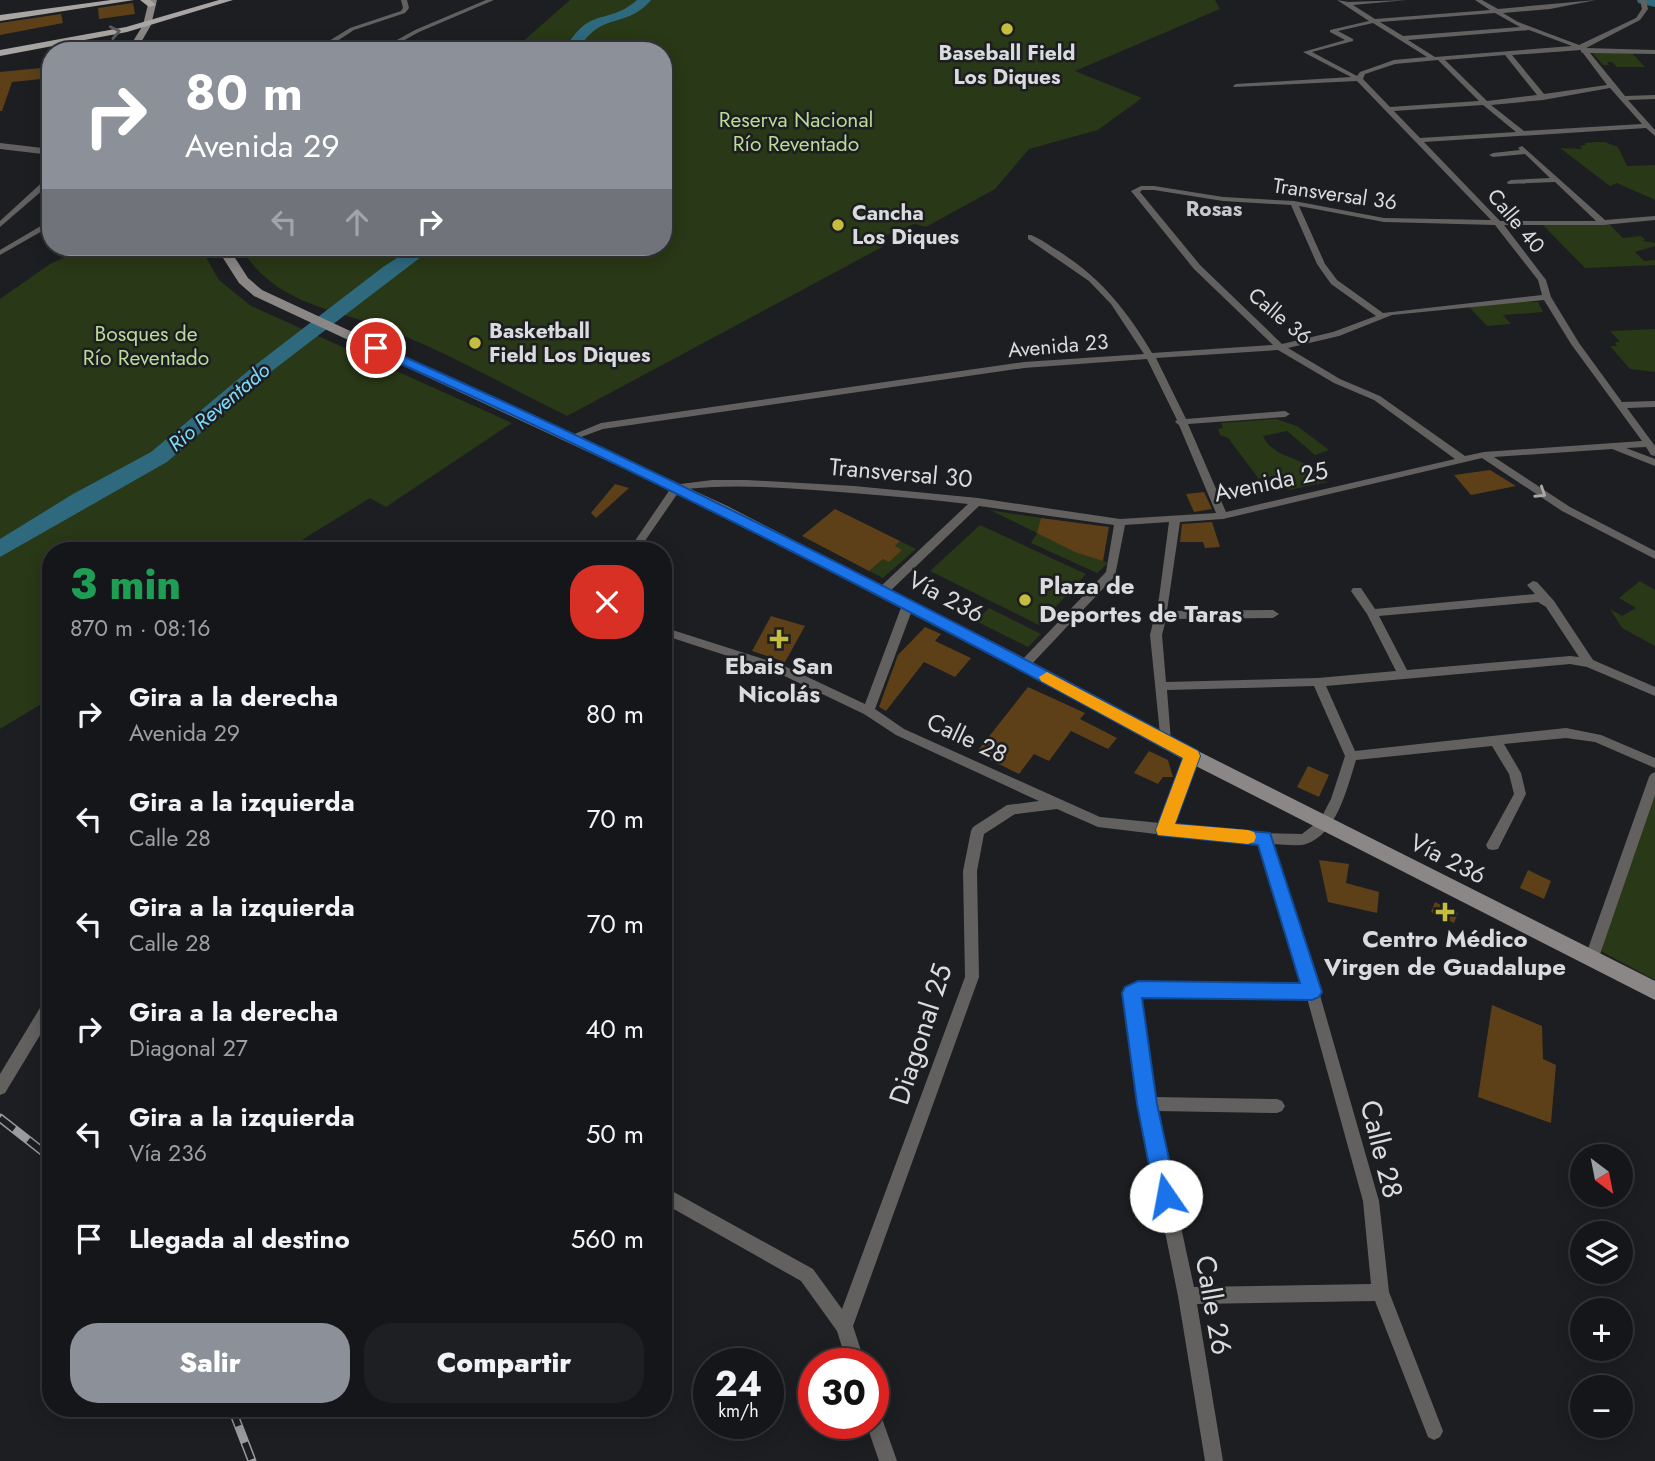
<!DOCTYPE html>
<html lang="es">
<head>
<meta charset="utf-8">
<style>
  body { margin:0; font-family:Jost,sans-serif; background:#1e1f22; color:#f1f3f6; height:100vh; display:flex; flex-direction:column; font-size:26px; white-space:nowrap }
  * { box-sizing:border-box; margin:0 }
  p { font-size:23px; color:#9d9fa2 }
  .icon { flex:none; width:38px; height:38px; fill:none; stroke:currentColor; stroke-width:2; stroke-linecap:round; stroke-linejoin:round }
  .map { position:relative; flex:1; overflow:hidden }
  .sheet { position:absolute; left:42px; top:542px; width:630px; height:875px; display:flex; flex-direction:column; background:#151619; border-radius:28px; box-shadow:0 4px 18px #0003,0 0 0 2px #343538 }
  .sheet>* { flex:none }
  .top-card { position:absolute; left:42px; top:42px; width:630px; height:214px; border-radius:28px; box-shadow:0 4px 18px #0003,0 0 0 2px #343538; background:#8c9099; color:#fff; overflow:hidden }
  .needle { width:46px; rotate:148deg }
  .controls { position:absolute; left:1570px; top:1144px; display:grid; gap:14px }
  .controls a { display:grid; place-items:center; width:63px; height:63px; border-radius:50%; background:#151619; box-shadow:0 4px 18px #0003,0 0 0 2px #343538; font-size:35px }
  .speed { position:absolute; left:693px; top:1348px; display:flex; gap:14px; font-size:35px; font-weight:700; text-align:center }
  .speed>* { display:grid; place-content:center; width:91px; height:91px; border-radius:50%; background:#151619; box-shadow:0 4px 18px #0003,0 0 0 2px #343538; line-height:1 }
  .speed small { font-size:18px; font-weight:400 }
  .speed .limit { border:10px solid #d22; background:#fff; color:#111 }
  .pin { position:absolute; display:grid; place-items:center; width:60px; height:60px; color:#fff; margin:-30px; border:4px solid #fff; border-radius:50%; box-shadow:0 2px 7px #0007 }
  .me { position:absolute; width:77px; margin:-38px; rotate:348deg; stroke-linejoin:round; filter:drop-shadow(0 0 5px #0008) }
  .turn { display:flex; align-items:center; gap:24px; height:147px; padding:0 28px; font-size:32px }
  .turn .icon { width:91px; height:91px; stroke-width:2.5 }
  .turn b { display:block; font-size:49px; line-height:60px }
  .lanes { display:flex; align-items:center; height:66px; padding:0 28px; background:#0003; justify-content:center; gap:35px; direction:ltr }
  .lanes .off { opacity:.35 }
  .round { display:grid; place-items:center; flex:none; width:74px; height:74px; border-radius:28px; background:#1e1f22 }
  .summary { display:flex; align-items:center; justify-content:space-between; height:119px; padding:0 28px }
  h1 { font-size:42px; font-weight:800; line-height:52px; color:#1e9e55 }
  .cta { display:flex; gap:14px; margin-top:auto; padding:14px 28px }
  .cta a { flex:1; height:80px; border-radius:28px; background:#8c9099; color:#fff; font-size:28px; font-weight:800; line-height:80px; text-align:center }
  .cta a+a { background:#1e1f22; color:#f1f3f6 }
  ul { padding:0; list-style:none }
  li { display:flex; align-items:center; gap:21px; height:105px; padding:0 28px }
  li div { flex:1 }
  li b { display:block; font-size:26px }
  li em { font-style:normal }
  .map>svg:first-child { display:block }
</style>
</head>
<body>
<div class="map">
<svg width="1655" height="1461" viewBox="0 0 1655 1461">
  <rect width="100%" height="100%" fill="#1c1e21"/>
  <!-- green -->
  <g fill="#293816">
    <path d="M570,0H1215L1220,9L1075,71L1142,98L1098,130L1029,149L995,189L926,227L914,224L877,239L886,245L567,416C510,388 453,355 394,332C335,307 278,308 240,247H663V51H512Z"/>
    <polygon points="1590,50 1630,51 1645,67 1617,67 1612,62 1607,62 1609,65 1603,65"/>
    <polygon points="1596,142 1605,142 1618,147 1627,166 1655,165 1655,200 1617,183 1610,186 1560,148 1582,149 1580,146 1586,145 1585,143"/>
    <polygon points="1542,224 1609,224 1623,238 1641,236 1645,239 1643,241 1655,243 1655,246 1635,252 1644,261 1655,260 1655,265 1585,268"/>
    <polygon points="88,247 200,247 219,280 251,306 512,423 386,507 370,498 284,551 51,551 51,698 0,729 0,299 50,264"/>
    <polygon points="1518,302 1538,302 1543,312 1503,315 1511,324 1487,326 1469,307"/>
    <polygon points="1655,329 1655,372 1630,369 1610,346 1617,346 1615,342 1620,342 1610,331"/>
    <path d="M1276,419L1297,426L1329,450L1315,455L1287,431L1263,436C1272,456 1294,456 1310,467C1316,471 1321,477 1327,482L1289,490L1277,475L1259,479L1228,438L1220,435L1218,429L1223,428L1221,423Z"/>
    <polygon points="990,510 1041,518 1038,533 1108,563 1097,573 1031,543 1037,533"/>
    <polygon points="980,525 1086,574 1039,625 930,571"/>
    <polygon points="900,541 916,549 883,578 869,571 883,559 902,550 895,546"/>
    <polygon points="1640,581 1655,590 1655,646 1622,628 1610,609 1622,616 1636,608 1619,598"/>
    <polygon points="989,608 1041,634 1028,647 976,621"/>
    <polygon points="1655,777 1655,980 1595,948"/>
  </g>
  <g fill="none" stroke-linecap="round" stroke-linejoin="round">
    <!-- river -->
    <g fill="#2e697e" fill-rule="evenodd">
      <path d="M637,0H651C626,30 600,10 578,51H564C590,4 606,27 637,0Z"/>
      <polygon points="1637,0 1655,0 1655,7 1638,3"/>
      <polygon points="414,247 434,247 268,374 167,462 0,557 0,539 73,494 151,452 254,366 383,267"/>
    </g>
  </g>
  <!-- building -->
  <g fill="#5d4017">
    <polygon points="133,3 135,14 99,19 98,8"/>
    <polygon points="61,14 63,23 0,35 0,23"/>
    <polygon points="51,67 51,78 12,82 2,111 0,111 0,72"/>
    <polygon points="1490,470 1516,486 1471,495 1454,475"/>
    <polygon points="615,484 629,488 596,518 591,513"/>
    <polygon points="1204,492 1212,509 1194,512 1186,494"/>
    <polygon points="835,509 900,541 895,546 902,550 889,562 883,559 869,571 802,536"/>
    <polygon points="1041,518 1109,527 1103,561 1075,552 1037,533"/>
    <polygon points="1212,522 1220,547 1205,548 1203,542 1180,542 1182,524"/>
    <polygon points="771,616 805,626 785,662 752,651"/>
    <polygon points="925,627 941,634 935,641 971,658 955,677 924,662 886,711 879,707 898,655"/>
    <polygon points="1028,687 1085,713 1080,719 1117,738 1108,749 1071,731 1049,761 1034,754 1019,774 976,753"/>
    <polygon points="1149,751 1168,760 1173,777 1163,777 1158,784 1134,773"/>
    <polygon points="1308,766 1329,775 1319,797 1297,787"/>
    <polygon points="1319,860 1349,864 1346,883 1379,892 1377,913 1328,902"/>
    <polygon points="1528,870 1551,881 1544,899 1520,888"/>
    <polygon points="1435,902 1458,913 1454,923 1431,912"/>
    <polygon points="1492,1005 1542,1026 1543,1059 1556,1065 1551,1123 1478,1097"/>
  </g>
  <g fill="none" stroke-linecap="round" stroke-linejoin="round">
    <!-- minor -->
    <g fill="#636160" fill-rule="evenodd">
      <polygon points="401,0 407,0 409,8 405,13 354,30 322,51 314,51 317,48 258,48 255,46 258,44 324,44 350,28 401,11 403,8"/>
      <polygon points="486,0 494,0 419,32 385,51 377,51 415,30"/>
      <path d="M1337,0L1348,2L1407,0L1353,5L1375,19L1490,10L1475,0H1482L1498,9L1596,0L1550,9L1503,13L1518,22L1579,45L1636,18L1642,9L1640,0H1646L1648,9L1640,20L1586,48L1655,50V54L1590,53L1625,96L1655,95V99L1628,100L1655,130V136L1646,128L1424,142L1500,221H1596L1555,182L1508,184L1507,182L1511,180L1550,178L1525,154L1493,157L1489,155L1493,153L1520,150L1518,148L1522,146L1605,220L1655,216V220L1603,225H1504L1546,280L1551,297L1579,343L1622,402L1655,401V407L1627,408L1655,446V456L1651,455L1646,447L1626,448L1655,459V466L1612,449L1494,457L1570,507L1655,551V559L1562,511L1482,458L1223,519L1180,522L1167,611L1273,610L1279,614L1273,618L1166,619L1162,635L1166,682L1318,678L1396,671L1367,614L1351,591L1353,588H1361L1375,609L1535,594L1527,585L1533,581L1537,582L1554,601L1593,660L1655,687V696L1587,667L1570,664L1326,686L1355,751L1566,728L1601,735L1655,758V768L1595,742L1566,738L1504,744L1521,773L1526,794L1498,849L1493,850L1488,849L1486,845L1514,794L1509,774L1492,746L1356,760C1347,788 1337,834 1306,844C1296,847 1282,844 1272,844L1319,992L1379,1201L1389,1292L1443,1431L1440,1437L1434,1440L1428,1437L1375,1301L1197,1304L1223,1461H1205L1178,1296L1139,1104L1125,993L1127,988L1138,983L1303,985L1259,843L1168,834L1164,835L1098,827L1057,809L1015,814L984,834L977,871L979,977L853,1326L865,1363H847L837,1331L801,1281L663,1203V1186L813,1269L842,1309L965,977L963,871L971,831L973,827L1007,805L1039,801L896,735L864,714L774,671L663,635V627L782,665L865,704L902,605L904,602H912L914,605L875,709L904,729L1100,817L1160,823L1186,756L1188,753H1196L1198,756L1173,824L1264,833L1302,834L1320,820L1331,799L1345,756L1314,686L1167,690L1171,741L1169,744H1161L1150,635L1159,598L1169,522L1125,525L1115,576L1028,668L1024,669L1018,665L1020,662L1106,572L1114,525L979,506L887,594L883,595L877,591L879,588L968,504C917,498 865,494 814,490C769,487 725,484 680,490L638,551H628L673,485L712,480H747L854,486L978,498L1120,519L1216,513L1179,425L1175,422L1177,420L1147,359L1024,368L603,429L570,441L565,438L601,423L1024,362L1144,354L1111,304L1089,281L1028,239V235H1031C1041,239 1050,246 1060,252C1101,278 1128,312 1152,353L1273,345L1194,269L1131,191L1141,186H1154L1223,197L1294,201L1384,218L1491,220L1357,81L1234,87L1233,86L1236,84L1351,77L1303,52L1345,40L1330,32V30L1369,21ZM1495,13L1520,27L1403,36L1380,22ZM1373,23L1427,57L1394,60L1360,72L1357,76L1312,52L1353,41V39L1338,31ZM1529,30L1572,46L1435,57L1408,40ZM1581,50V52L1583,53L1607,85L1544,94L1512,55ZM1505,55L1537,95L1487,101L1445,60ZM1438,60L1479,101L1390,107L1363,79L1365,74L1395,64ZM1610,88L1642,124L1524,131L1491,105L1543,100ZM1483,105L1516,132L1420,138L1394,111ZM1142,190H1154L1223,201L1291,205L1317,264L1331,284L1376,316L1333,332L1282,344L1200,265L1140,192ZM1299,206L1384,222L1495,225L1538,280L1542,295L1383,313L1337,280L1325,264ZM1544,300L1571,344L1642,441L1484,452L1465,456L1380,396L1340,379L1288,348L1339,336L1392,315ZM1278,350L1334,383L1374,400L1455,459L1226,512L1188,424L1285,417L1290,414L1285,411L1186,419L1156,358ZM1538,602L1546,607L1579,657L1570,656L1407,670L1379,616ZM1140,996L1307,998L1363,1201L1371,1284L1194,1287L1156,1111L1277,1113L1282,1111L1285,1106L1282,1101L1277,1099L1154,1097Z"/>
      <polygon points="212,42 214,43 214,45 133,49 130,47 133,45"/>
      <polygon points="48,177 51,177 51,183 0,227 0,221"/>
      <polygon points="51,220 51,226 0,255 0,250"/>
      <polygon points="1655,772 1655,795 1598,960 1596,964 1591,966 1586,964 1584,960 1649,777 1651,774"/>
      <polygon points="51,997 51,1017 5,1093 0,1095 0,1074 46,998"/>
      <polygon points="873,1407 879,1410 897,1461 879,1461 866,1423 873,1423"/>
    </g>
    <!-- tertiary -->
    <polygon fill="#636160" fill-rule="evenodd" points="0,143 51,149 51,155 0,149"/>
    <!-- secondary -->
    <g fill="#8a8786" fill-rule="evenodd">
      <polygon points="149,0 157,0 151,25 136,51 127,51 143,25"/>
      <polygon points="216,247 228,247 248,278 262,290 727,506 1030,661 1198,751 1655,981 1655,1000 1186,761 1018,669 717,512 254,296 239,283"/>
    </g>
    <!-- primary -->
    <g fill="#a8a5a3" fill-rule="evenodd">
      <polygon points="111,0 134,0 0,21 0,15"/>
      <polygon points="140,0 150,0 156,5 149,7"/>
      <polygon points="219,0 233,0 127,32 0,56 0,50 126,27"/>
    </g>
    <!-- rail casing -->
    <g stroke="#999b9d" stroke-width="9">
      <g id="rail">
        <polyline points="0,1118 51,1158"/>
        <polyline points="232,1409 252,1461"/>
      </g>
    </g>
    <!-- rail -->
    <use href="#rail" stroke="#1c1e21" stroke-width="6" stroke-dasharray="18" stroke-linecap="butt"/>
  </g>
  <!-- one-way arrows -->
  <defs><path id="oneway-chevron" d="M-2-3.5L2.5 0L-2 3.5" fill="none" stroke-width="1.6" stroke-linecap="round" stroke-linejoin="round" transform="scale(1.75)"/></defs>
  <use stroke="#5b5b5c" href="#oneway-chevron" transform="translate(115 32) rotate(-12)"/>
  <use stroke="#aaaaab" href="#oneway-chevron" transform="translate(1541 493) rotate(33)"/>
  <!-- route -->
  <path fill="#1a73e8" stroke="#114b97" stroke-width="2" d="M372,346H380C659,469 930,607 1198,751L1200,756L1175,824L1270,833L1322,992L1319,997L1312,1000L1142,998L1157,1104L1177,1196L1173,1204L1166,1207L1159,1204L1155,1196L1137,1104L1122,993L1125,987L1138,981L1300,983L1258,845L1158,835L1156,830L1183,758C917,613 649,474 372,351Z"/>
  <!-- slow -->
  <polygon fill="#f59e0b" points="1047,672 1198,751 1200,756 1175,824 1248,830 1254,832 1256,837 1254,842 1248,844 1158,835 1156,830 1183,758 1041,681 1039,677"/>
  <!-- markers -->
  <g fill="#c4bd3e" stroke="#1c1e21" stroke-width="2.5">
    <circle cx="1007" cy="29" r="7"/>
    <circle cx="838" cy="225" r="7"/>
    <circle cx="475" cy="343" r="7"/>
    <circle cx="1025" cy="600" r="7"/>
    <path d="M775.5 628.5h7v7h7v7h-7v7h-7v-7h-7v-7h7z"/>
    <path d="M1441.5 901.5h7v7h7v7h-7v7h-7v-7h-7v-7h7z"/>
  </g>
  <g text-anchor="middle" stroke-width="5" stroke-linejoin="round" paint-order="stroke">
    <!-- far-poi labels -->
    <g font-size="21" font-weight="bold" fill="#dadbdd" stroke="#1c1e21" text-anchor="start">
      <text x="1007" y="60" text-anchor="middle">Baseball Field<tspan x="1007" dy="24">Los Diques</tspan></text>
      <text x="852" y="220">Cancha<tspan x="852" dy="24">Los Diques</tspan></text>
      <text x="489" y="338">Basketball<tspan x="489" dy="24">Field Los Diques</tspan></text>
    </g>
    <!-- far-park labels -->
    <g font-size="21" fill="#bbdc96" stroke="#1c1e21">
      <text x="796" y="127">Reserva Nacional<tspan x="796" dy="24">Río Reventado</tspan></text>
      <text x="146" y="341">Bosques de<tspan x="146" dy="24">Río Reventado</tspan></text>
    </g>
    <!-- far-street labels -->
    <g font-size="21" fill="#dadbdd" stroke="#1c1e21">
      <text transform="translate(1335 194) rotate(8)" y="7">Transversal 36</text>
      <text transform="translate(1516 221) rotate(50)" y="7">Calle 40</text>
      <text transform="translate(1280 316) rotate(40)" y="7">Calle 36</text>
      <text transform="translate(1058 346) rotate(-5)" y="7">Avenida 23</text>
    </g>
    <!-- far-neighbourhood labels -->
    <g font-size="21" font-weight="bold" fill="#c6c8cd" stroke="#1c1e21">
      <text x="1214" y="216">Rosas</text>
    </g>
    <!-- far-water labels -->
    <g font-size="21" font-style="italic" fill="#7fdafc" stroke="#1c1e21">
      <text transform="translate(219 407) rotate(-40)" y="7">Rio Reventado</text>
    </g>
    <!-- street labels -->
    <g font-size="24" fill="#dadbdd" stroke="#1c1e21">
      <text transform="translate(901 473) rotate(5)" y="8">Transversal 30</text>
      <text transform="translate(1271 482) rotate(-12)" y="8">Avenida 25</text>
      <text transform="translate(946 597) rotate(28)" y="8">Vía 236</text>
      <text transform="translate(967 738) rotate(25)" y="8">Calle 28</text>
      <text transform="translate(1448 859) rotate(27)" y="8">Vía 236</text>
    </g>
    <!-- poi labels -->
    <g font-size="24" font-weight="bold" fill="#dadbdd" stroke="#1c1e21">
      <text x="1039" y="594" text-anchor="start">Plaza de<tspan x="1039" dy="28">Deportes de Taras</tspan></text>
      <text x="779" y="674">Ebais San<tspan x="779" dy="28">Nicolás</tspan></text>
      <text x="1445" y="947">Centro Médico<tspan x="1445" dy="28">Virgen de Guadalupe</tspan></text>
    </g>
    <!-- near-street labels -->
    <g font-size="28" fill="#dadbdd" stroke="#1c1e21">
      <text transform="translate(920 1034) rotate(-72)" y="10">Diagonal 25</text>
      <text transform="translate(1382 1149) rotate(76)" y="10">Calle 28</text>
      <text transform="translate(1214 1305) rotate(80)" y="10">Calle 26</text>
    </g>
  </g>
</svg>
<div class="controls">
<a><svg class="needle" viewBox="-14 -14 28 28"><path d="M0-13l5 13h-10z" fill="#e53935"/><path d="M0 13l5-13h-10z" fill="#9d9fa2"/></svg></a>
<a><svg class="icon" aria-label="layers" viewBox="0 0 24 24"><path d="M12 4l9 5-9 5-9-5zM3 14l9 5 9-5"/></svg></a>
<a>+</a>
<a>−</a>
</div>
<div class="speed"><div>24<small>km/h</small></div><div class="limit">30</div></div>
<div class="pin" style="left:376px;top:348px;background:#d93025"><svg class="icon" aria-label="arrive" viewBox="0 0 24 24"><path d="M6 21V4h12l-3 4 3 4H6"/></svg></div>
<svg class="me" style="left:1166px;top:1196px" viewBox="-20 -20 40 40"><circle r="19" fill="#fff"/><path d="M0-13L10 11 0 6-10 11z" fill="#1a73e8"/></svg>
<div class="top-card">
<div class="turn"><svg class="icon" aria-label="right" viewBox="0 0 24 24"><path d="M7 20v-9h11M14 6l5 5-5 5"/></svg><div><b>80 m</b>Avenida 29</div></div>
<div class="lanes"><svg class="icon off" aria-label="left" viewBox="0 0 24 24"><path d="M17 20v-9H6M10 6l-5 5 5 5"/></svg><svg class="icon off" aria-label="ahead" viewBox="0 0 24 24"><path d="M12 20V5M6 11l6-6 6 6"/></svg><svg class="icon" aria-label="right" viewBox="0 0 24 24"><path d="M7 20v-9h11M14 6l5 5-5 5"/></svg></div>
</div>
<section class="sheet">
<div class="summary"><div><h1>3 min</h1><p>870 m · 08:16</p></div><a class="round" style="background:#d93025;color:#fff"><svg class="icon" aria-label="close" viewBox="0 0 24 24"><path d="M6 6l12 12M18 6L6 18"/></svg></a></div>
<ul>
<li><svg class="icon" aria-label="right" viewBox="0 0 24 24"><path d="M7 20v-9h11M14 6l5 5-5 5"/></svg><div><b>Gira a la derecha</b><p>Avenida 29</p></div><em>80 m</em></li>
<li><svg class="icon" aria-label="left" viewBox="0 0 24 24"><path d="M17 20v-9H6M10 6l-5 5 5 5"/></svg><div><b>Gira a la izquierda</b><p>Calle 28</p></div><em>70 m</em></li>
<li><svg class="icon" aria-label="left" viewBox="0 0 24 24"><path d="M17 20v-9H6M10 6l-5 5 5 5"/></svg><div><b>Gira a la izquierda</b><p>Calle 28</p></div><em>70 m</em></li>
<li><svg class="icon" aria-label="right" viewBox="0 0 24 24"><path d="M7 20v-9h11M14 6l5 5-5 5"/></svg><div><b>Gira a la derecha</b><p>Diagonal 27</p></div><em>40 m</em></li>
<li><svg class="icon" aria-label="left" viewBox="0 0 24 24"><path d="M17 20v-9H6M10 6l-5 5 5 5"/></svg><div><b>Gira a la izquierda</b><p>Vía 236</p></div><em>50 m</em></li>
<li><svg class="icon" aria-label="arrive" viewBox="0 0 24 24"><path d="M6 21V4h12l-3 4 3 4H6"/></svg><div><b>Llegada al destino</b></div><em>560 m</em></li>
</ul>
<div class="cta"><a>Salir</a><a>Compartir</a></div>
</section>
</div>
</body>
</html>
